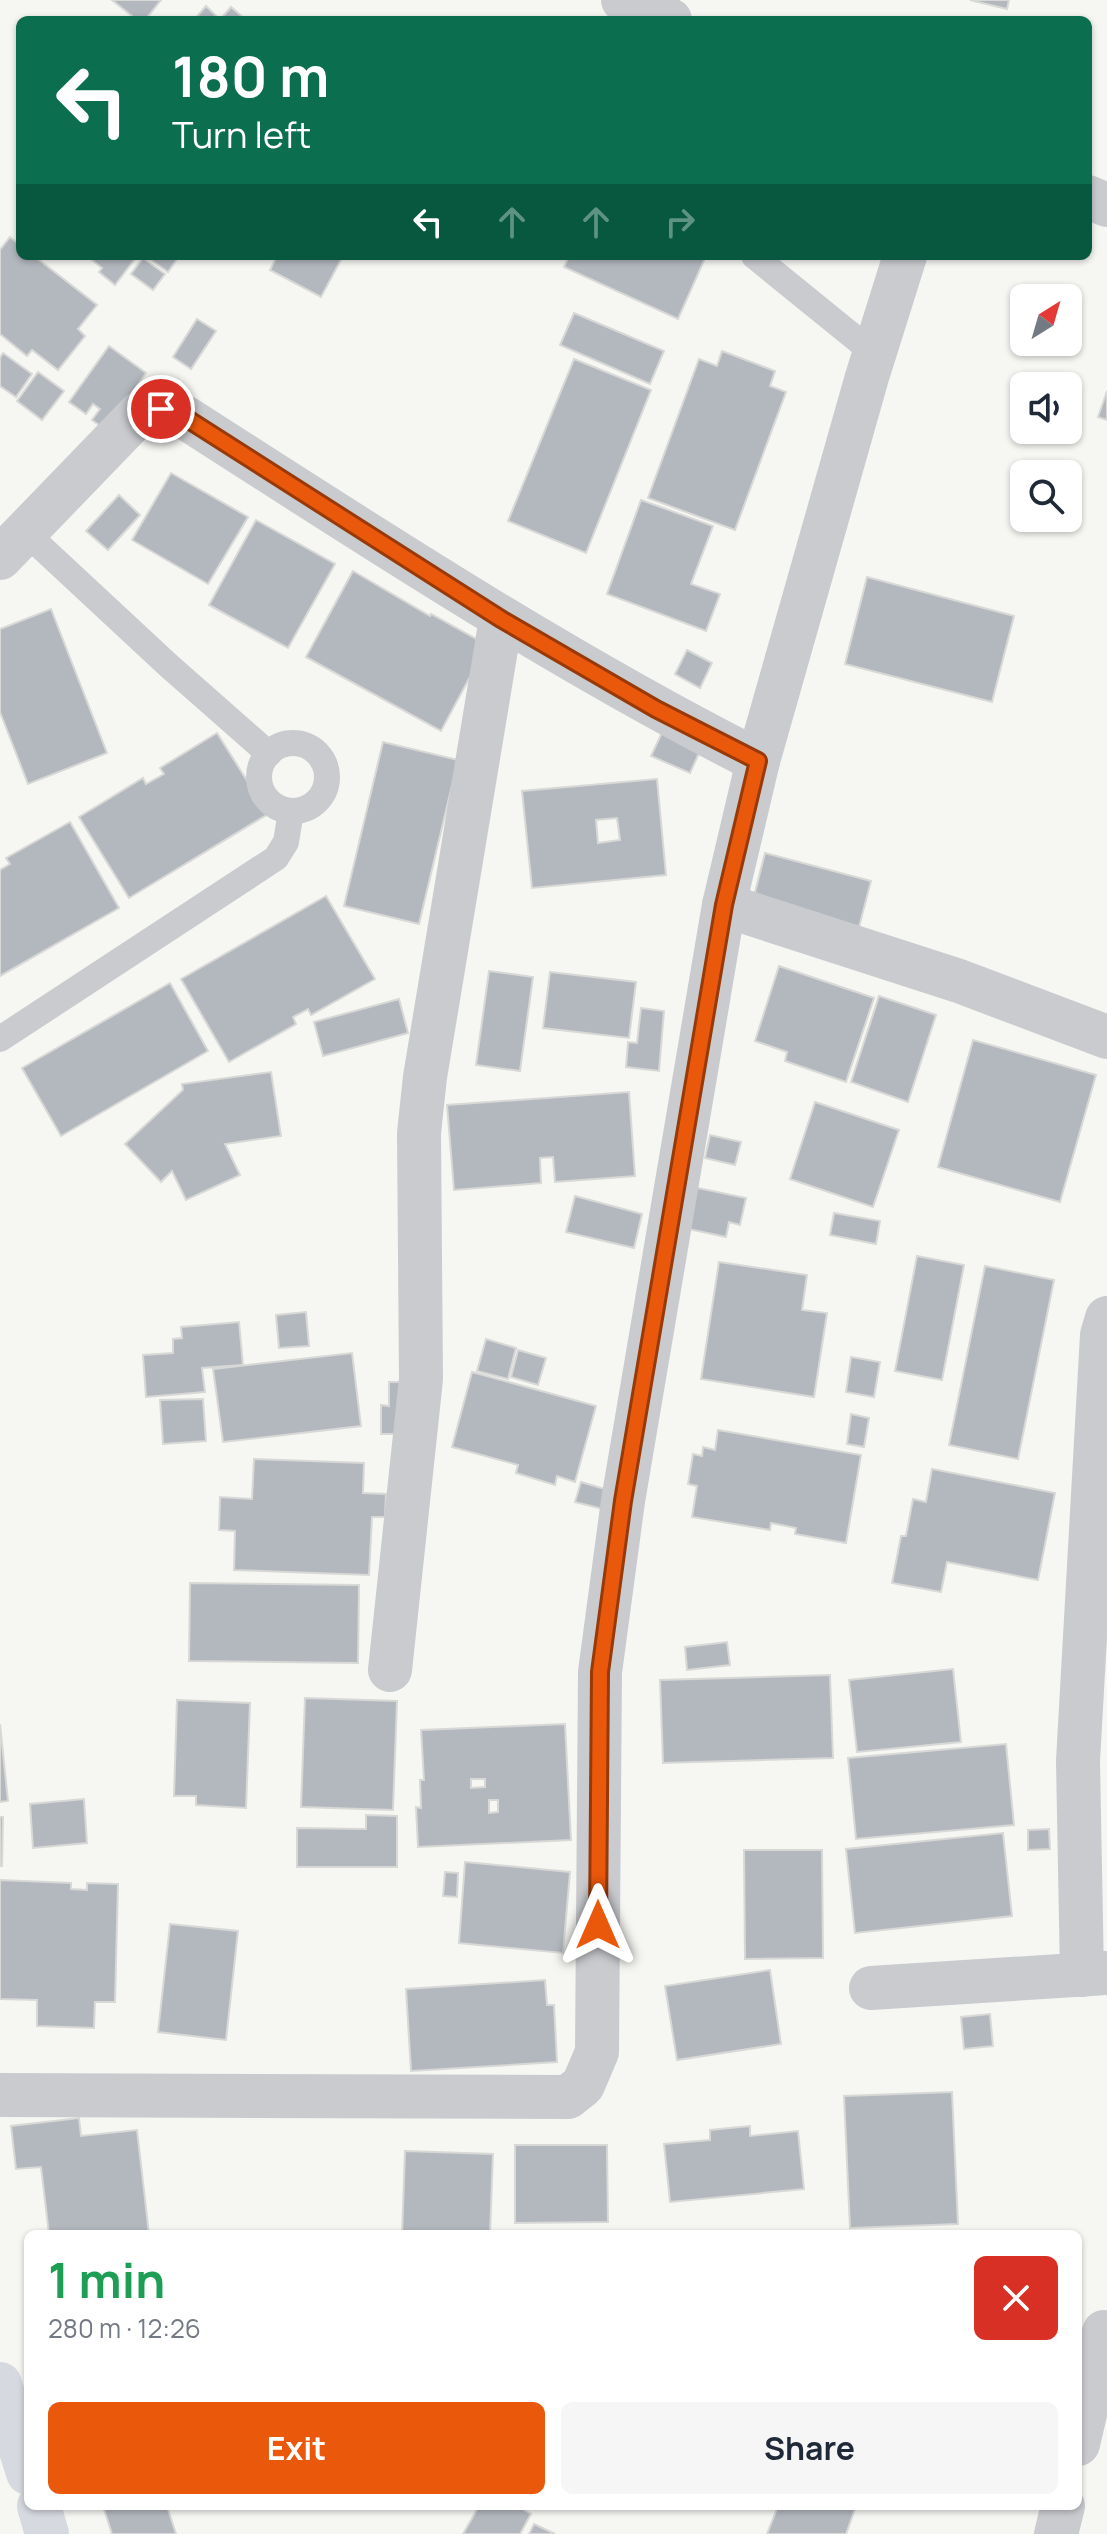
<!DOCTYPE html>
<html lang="en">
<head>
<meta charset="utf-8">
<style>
  body { margin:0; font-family:Manrope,sans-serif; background:#f6f6f7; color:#1f2937; height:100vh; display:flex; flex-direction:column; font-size:30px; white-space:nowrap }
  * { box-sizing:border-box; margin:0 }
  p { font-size:26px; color:#747a83 }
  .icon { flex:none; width:44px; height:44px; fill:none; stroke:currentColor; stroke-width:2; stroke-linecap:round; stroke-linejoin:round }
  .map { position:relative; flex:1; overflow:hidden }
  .drawer { position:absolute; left:24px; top:2230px; width:1058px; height:280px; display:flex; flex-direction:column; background:#fff; border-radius:12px; box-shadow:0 2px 6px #0004 }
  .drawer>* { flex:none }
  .top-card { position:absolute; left:16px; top:16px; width:1076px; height:244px; border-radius:12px; box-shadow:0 2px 6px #0004; background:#0b6e4f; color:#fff; overflow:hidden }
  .needle { width:52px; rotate:37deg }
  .buttons { position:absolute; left:1010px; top:284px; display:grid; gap:16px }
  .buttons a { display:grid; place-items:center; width:72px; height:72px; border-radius:12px; background:#fff; box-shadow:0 2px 6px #0004; font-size:40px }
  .pin { position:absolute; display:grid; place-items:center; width:68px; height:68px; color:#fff; margin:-34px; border:4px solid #fff; border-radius:50%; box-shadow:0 2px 8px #0007 }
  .me { position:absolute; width:88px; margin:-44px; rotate:0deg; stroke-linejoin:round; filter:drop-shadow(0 0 6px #0008) }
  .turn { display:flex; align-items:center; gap:28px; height:168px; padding:0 24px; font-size:36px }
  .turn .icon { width:104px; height:104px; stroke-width:2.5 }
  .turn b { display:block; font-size:56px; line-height:68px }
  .lanes { display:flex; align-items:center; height:76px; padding:0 24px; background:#0003; justify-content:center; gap:40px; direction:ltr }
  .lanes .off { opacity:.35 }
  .round { display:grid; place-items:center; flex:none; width:84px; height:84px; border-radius:12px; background:#f6f6f7 }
  .summary { display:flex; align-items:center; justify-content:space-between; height:136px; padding:0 24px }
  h1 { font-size:48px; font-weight:700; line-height:60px; color:#1e9e55 }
  .button { display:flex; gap:16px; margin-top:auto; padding:16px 24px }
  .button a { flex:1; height:92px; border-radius:12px; background:#ea580c; color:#fff; font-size:32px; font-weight:700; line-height:92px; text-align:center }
  .button a+a { background:#f6f6f7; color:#1f2937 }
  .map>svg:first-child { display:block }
</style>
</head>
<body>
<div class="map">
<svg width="1107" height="2534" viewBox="0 0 1107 2534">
  <rect width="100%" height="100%" fill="#f6f7f3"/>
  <!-- building -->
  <g fill="#b3b8bf" stroke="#d8d8d6" stroke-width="2" fill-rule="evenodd">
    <polygon points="112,0 161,0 145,20 137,20"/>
    <polygon points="970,0 1009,0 1007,9"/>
    <polygon points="206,6 220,20 231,7 246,20 194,20"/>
    <polygon points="10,237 20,245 20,256 34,256 97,305 78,329 85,336 58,370 32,350 27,356 0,334 0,250"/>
    <polygon points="87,256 137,256 115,285 99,272 102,268"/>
    <polygon points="145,256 179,256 168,272"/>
    <polygon points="277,256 343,256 321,297 270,270"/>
    <polygon points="569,256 706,256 678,319 564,267"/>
    <polygon points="143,258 165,274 153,290 131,274"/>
    <polygon points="574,313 664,351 650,384 560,345"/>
    <polygon points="197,319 216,331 191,369 173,357"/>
    <polygon points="109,346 146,373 106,430 92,420 100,409 93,404 86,414 69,402"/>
    <polygon points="722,351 775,371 770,386 786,392 735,530 648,498 699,359 717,366"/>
    <polygon points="3,353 32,374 16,397 0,386 0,358"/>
    <polygon points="574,359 651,390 586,553 508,521"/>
    <polygon points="38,372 64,391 42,420 17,401"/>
    <polygon points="1107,391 1107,420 1098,417"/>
    <polygon points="171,473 248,517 208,584 132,540"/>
    <polygon points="119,495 140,515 108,550 86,531"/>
    <polygon points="641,500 713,526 691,584 720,594 706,631 607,594"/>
    <polygon points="256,520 335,564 288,648 209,605"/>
    <polygon points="353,571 430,616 431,614 487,645 441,731 306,657"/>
    <polygon points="867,577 1014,616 992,702 845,664"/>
    <polygon points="51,609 107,753 28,784 0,712 0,629"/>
    <polygon points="687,650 712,663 700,688 675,674"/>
    <polygon points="667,722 705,740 690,773 651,756"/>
    <polygon points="217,733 268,814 129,898 79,817 143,778 146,784 164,774 160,768"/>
    <polygon points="383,742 458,760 419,924 344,906"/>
    <path d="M657,779L666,875L532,888L522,791ZM617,818L620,840L598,843L596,820Z"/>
    <polygon points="70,822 119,908 0,976 0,870 10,864 6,858"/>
    <polygon points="765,853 871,881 858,931 752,904"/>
    <polygon points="326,896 375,979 311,1015 308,1009 293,1017 296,1024 229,1062 181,979"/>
    <polygon points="779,966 874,998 846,1082 785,1061 787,1052 755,1041"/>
    <polygon points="489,971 533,977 520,1071 476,1065"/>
    <polygon points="550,972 636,982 629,1038 543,1028"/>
    <polygon points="170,983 208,1051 61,1136 22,1068"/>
    <polygon points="879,996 936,1015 908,1102 851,1082"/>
    <polygon points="399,999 408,1033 323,1056 314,1022"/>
    <polygon points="641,1008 664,1011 659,1071 626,1067 628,1042 637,1043"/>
    <polygon points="973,1040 1096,1075 1060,1202 938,1167"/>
    <polygon points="271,1072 281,1136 225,1144 240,1175 186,1200 172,1171 161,1182 125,1144 183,1090 182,1084"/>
    <polygon points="629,1092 635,1176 555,1182 553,1157 540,1158 541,1183 454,1190 447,1105"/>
    <polygon points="815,1102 899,1130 873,1207 790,1179"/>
    <polygon points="710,1135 741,1142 735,1165 705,1158"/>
    <polygon points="693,1187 746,1198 740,1225 729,1222 726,1237 684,1228"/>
    <polygon points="575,1196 642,1214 634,1248 566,1232"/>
    <polygon points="834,1213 880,1221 876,1244 830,1235"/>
    <polygon points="917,1256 964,1265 942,1380 895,1371"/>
    <polygon points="719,1262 807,1275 802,1310 827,1313 814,1397 701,1379"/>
    <polygon points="985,1266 1054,1280 1018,1459 949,1445"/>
    <polygon points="306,1312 309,1346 279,1348 276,1315"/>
    <polygon points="239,1322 243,1365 202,1368 205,1392 146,1397 143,1355 173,1353 173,1339 182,1338 181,1327"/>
    <polygon points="486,1339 516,1348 508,1379 477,1371"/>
    <polygon points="518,1350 546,1358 538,1385 511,1377"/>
    <polygon points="352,1353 361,1426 223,1442 213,1369"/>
    <polygon points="851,1357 880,1362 874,1397 846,1392"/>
    <polygon points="472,1372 596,1406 575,1482 557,1476 555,1485 516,1473 518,1465 452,1447"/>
    <polygon points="389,1382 408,1382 407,1434 381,1434 381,1405 389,1406"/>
    <polygon points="203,1399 206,1441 163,1444 160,1400"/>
    <polygon points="851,1414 869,1418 864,1447 847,1444"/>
    <polygon points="718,1430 861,1455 846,1543 795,1534 796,1528 771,1523 770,1530 692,1517 697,1486 688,1484 693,1454 702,1456 703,1447 715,1450"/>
    <polygon points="254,1459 364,1463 363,1493 386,1494 385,1517 372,1517 369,1575 234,1570 235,1531 219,1530 220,1497 252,1499"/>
    <polygon points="932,1469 1055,1493 1038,1580 947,1562 941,1592 892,1583 901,1536 906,1536 913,1499 926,1502"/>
    <polygon points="581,1482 608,1490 603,1509 575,1502"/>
    <polygon points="190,1583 359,1585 358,1663 189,1661"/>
    <polygon points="727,1642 730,1665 687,1670 685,1647"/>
    <polygon points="953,1669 961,1742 857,1752 849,1680"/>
    <polygon points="830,1675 833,1758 663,1763 660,1680"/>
    <polygon points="305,1698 397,1701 393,1810 301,1807"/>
    <polygon points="177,1700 250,1703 246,1808 196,1805 196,1796 174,1796"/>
    <polygon points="0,1724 8,1801 0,1802"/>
    <path d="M565,1724L571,1840L418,1847L416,1807L421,1808L420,1780H424L421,1730ZM471,1779H485V1787L471,1788ZM489,1800H498V1812L489,1813Z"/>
    <polygon points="1006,1744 1014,1825 856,1839 848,1758"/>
    <polygon points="84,1799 87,1843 33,1848 30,1804"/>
    <polygon points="366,1815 397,1816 397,1867 297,1867 297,1828 366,1829"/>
    <polygon points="0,1817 3,1817 2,1866 0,1866"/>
    <polygon points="1049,1829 1050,1849 1028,1850 1028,1830"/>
    <polygon points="1003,1833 1012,1916 855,1933 846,1849"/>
    <polygon points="744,1850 822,1850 823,1958 745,1959"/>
    <polygon points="465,1862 570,1872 563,1953 459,1943"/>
    <polygon points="445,1872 458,1873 457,1897 443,1896"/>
    <polygon points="0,1880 71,1883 71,1889 87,1890 87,1883 118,1884 115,2002 95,2002 94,2028 37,2026 37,2000 0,1999"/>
    <polygon points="170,1924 238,1931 226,2040 158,2032"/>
    <polygon points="770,1970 781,2044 677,2060 665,1986"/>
    <polygon points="545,1980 547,2005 554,2005 557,2062 411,2071 406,1989"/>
    <polygon points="990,2014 993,2046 964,2049 961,2017"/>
    <polygon points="952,2092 958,2224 850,2228 844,2096"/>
    <polygon points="79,2118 81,2136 137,2130 149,2234 49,2234 41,2167 16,2169 11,2126"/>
    <polygon points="750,2126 750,2136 798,2131 804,2189 670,2202 664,2144 710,2140 710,2130"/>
    <polygon points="515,2145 607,2145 608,2222 515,2223"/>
    <polygon points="405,2151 493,2154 490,2234 402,2234"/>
    <polygon points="103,2506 167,2506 176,2534 112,2534"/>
    <polygon points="479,2506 517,2506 531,2514 520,2534 463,2534"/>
    <polygon points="778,2506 856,2506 846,2534 767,2534"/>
    <polygon points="534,2524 555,2534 529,2534"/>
  </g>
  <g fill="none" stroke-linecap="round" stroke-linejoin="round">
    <!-- lane -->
    <g stroke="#c9cbcf" stroke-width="26">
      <polyline points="754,256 860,342 875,351"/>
      <polyline points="25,532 168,665 269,754"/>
      <circle cx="293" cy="777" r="34"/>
      <polyline points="0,1039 276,858 286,842 291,811"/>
    </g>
    <!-- street -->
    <g stroke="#c9cbcf" stroke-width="44">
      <polyline points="623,0 670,20"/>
      <polyline points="1088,197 1107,205"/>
      <path d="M0,558L140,413L161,409L186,418C373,538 559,660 758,761"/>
      <polyline points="724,905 959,981 1107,1037"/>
      <polyline points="390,1670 421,1379 419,1133 425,1077 501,619"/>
      <polyline points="1082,1975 1078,1761 1102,1335 1107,1318"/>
      <polyline points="871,1988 1107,1973"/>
      <polyline points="0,2095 568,2097 583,2085 597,2052 600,1672 623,1501 724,905 758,761 867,377 905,256"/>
      <polyline points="1078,2444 1104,2332"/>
      <polyline points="1056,2534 1063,2506"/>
    </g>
    <!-- primary -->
    <g stroke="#d6d9df" stroke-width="44">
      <polyline points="0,2384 28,2473"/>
      <polyline points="39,2506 47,2534"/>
    </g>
  </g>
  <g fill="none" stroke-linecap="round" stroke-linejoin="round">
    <!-- route casing -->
    <g stroke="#983908" stroke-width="20">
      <polyline id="route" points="161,409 186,418 501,619 656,709 758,761 724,905 623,1501 600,1672 598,1925"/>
    </g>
    <!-- route -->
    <use href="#route" stroke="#ea580c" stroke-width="14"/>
  </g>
</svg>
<div class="buttons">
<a><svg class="needle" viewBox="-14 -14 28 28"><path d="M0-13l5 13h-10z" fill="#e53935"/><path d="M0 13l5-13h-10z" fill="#747a83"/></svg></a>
<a><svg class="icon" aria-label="sound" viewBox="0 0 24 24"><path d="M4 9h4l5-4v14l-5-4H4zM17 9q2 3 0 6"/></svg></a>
<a><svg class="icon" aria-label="search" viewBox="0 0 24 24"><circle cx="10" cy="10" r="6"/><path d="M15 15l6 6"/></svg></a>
</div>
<div class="pin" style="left:161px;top:409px;background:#d93025"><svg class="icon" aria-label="arrive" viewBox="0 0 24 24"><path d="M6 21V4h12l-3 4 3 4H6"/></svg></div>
<svg class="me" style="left:598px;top:1925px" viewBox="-20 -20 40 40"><path d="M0-17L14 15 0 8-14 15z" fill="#ea580c" stroke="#fff" stroke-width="4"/></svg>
<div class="top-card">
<div class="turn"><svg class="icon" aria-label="left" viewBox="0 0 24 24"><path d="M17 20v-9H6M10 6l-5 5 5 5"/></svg><div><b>180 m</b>Turn left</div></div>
<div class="lanes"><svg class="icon" aria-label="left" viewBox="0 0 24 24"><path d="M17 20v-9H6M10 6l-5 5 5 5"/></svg><svg class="icon off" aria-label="ahead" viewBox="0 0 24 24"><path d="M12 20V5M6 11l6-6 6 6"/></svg><svg class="icon off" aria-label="ahead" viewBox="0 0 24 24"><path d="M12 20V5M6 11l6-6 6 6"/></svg><svg class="icon off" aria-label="right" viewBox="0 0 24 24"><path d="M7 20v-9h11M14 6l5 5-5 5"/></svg></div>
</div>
<section class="drawer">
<div class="summary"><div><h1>1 min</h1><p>280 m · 12:26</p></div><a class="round" style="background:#d93025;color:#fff"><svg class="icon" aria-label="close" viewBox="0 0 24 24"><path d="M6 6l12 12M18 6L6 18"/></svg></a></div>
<div class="button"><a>Exit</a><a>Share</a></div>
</section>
</div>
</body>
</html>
